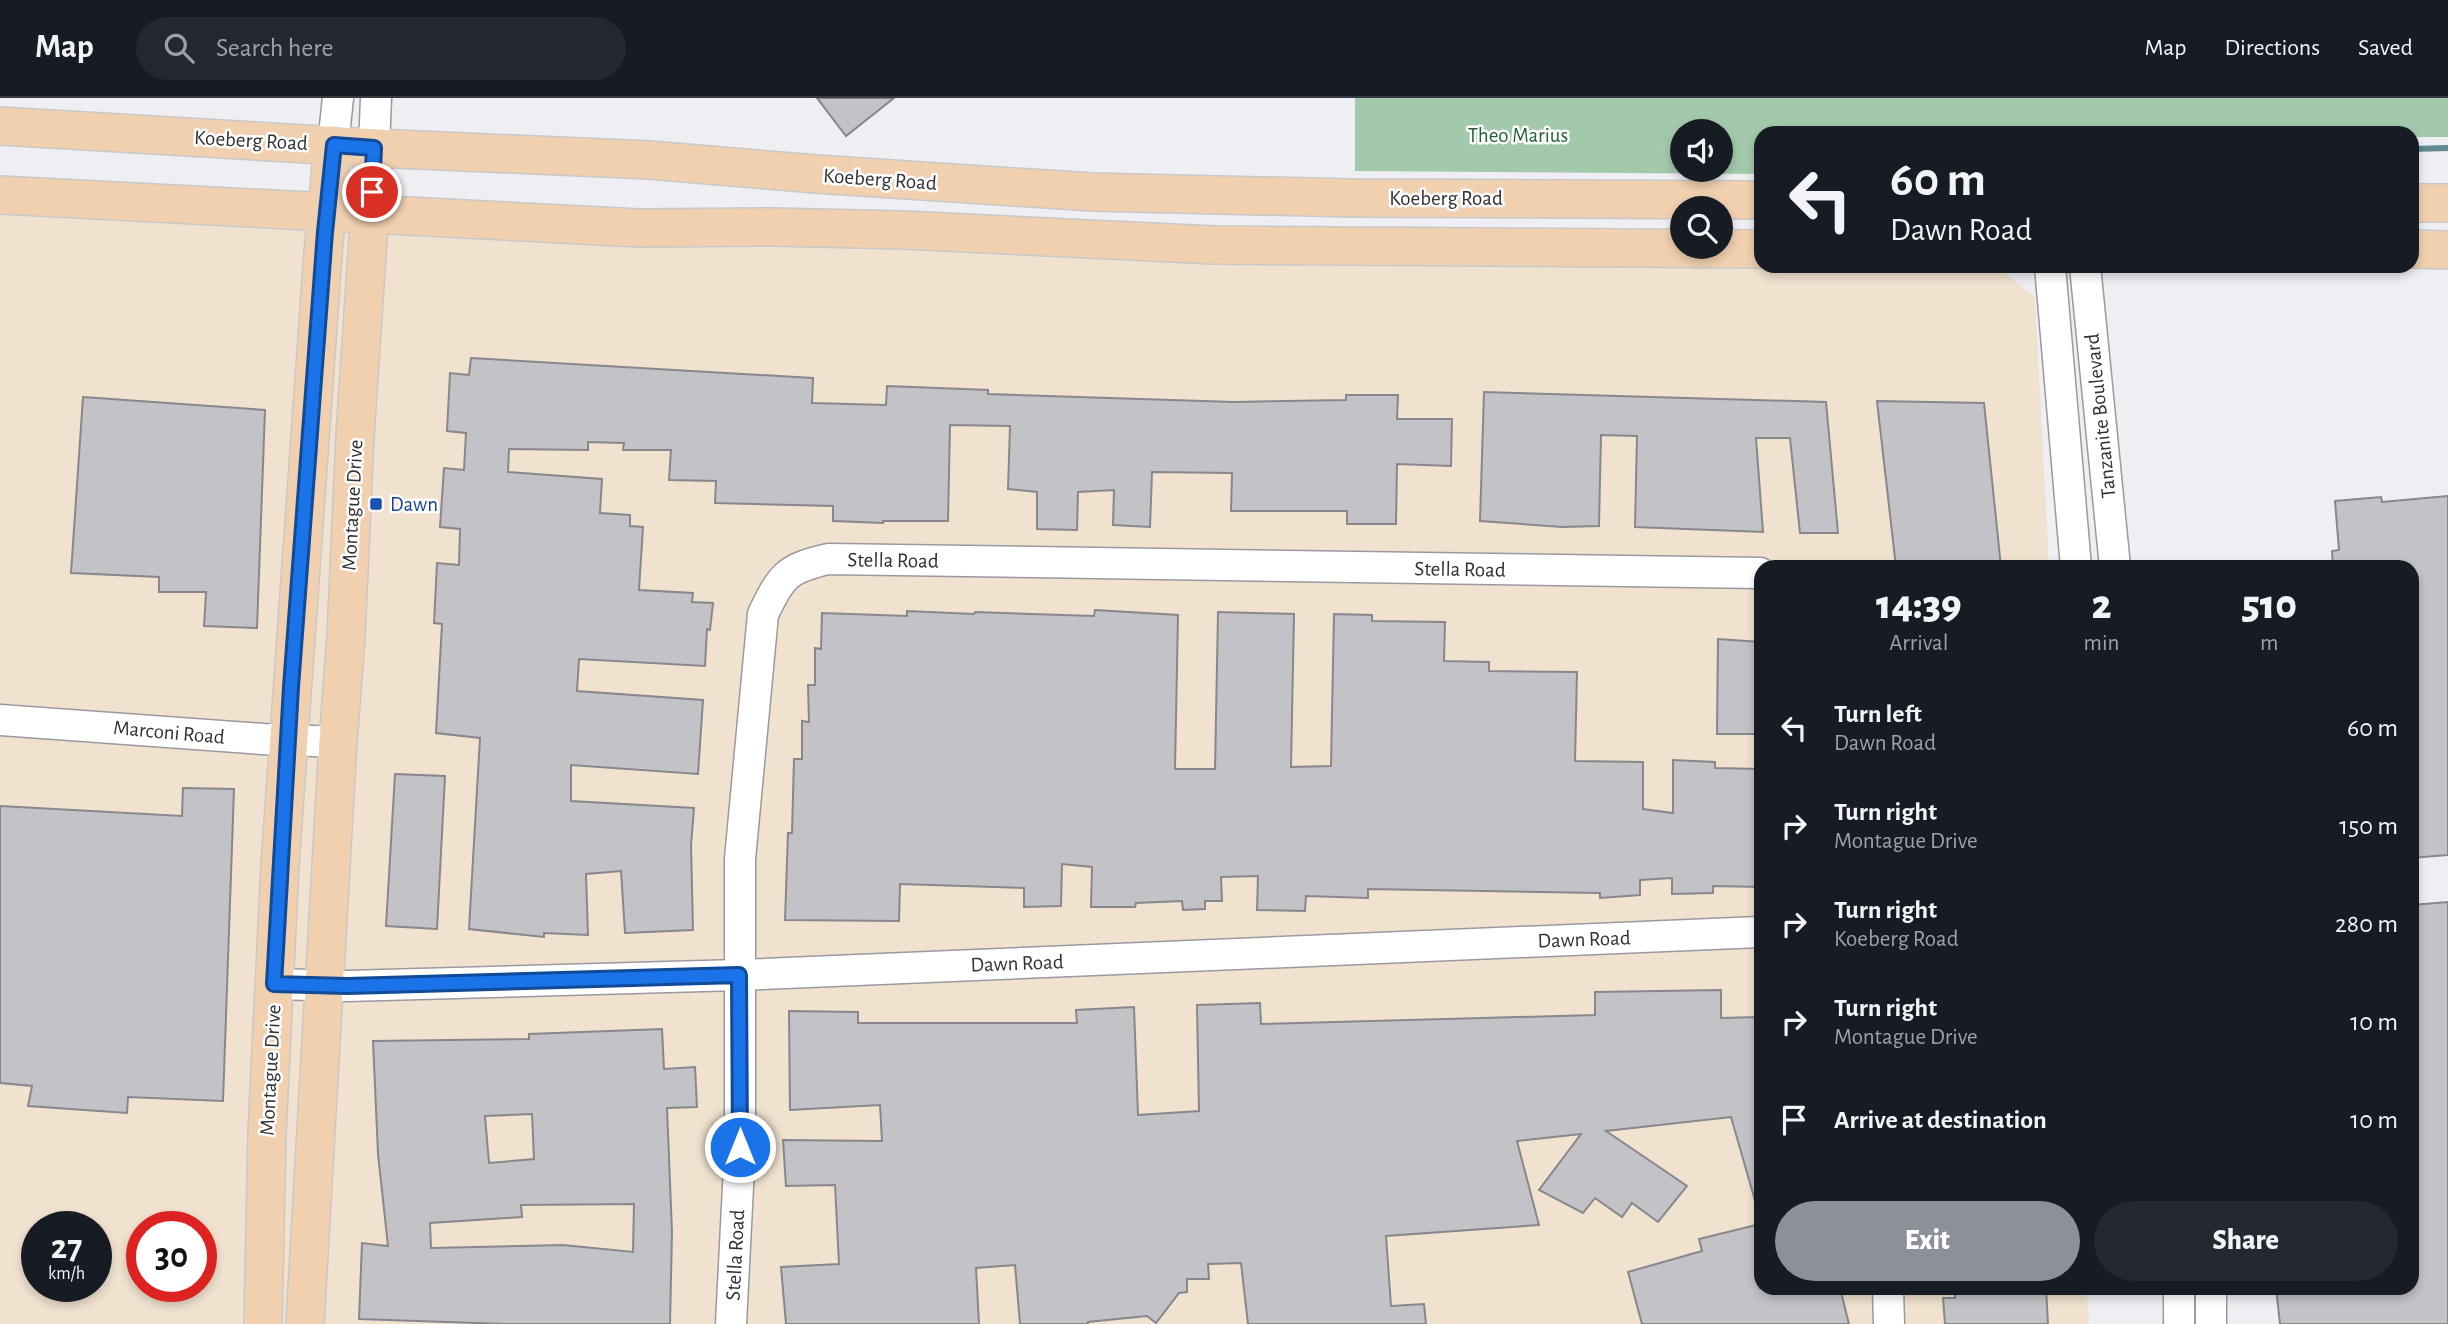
<!DOCTYPE html>
<html lang="en">
<head>
<meta charset="utf-8">
<style>
  body { margin:0; font-family:"Alegreya Sans",sans-serif; background:#242831; color:#f1f3f6; height:100vh; display:flex; flex-direction:column; font-size:26px; white-space:nowrap }
  * { box-sizing:border-box; margin:0 }
  p { font-size:23px; color:#9ea1a6 }
  .icon { flex:none; width:38px; height:38px; fill:none; stroke:currentColor; stroke-width:2; stroke-linecap:round; stroke-linejoin:round }
  .map { position:relative; flex:1; overflow:hidden }
  .sheet { position:absolute; left:1754px; top:462px; width:665px; height:735px; display:flex; flex-direction:column; background:#171b24; border-radius:21px; box-shadow:0 4px 10px #0003 }
  .sheet>* { flex:none }
  .guide { position:absolute; left:1754px; top:28px; width:665px; height:147px; border-radius:21px; box-shadow:0 4px 10px #0003; background:#171b24; color:#f1f3f6; overflow:hidden }
  .controls { position:absolute; left:1670px; top:21px; display:grid; gap:14px }
  .controls a { display:grid; place-items:center; width:63px; height:63px; border-radius:50%; background:#171b24; box-shadow:0 4px 10px #0003; font-size:35px }
  .speed { position:absolute; left:21px; top:1113px; display:flex; gap:14px; font-size:35px; font-weight:700; text-align:center }
  .speed>* { display:grid; place-content:center; width:91px; height:91px; border-radius:50%; background:#171b24; box-shadow:0 4px 10px #0003; line-height:1 }
  .speed small { font-size:18px; font-weight:400 }
  .speed .limit { border:10px solid #d22; background:#fff; color:#111 }
  .pin { position:absolute; display:grid; place-items:center; width:60px; height:60px; color:#fff; margin:-30px; border:4px solid #fff; border-radius:50%; box-shadow:0 2px 7px #0007 }
  .me { position:absolute; width:77px; margin:-38px; rotate:0deg; stroke-linejoin:round; filter:drop-shadow(0 0 5px #0008) }
  .turn { display:flex; align-items:center; gap:24px; height:147px; padding:0 21px; font-size:32px }
  .turn .icon { width:91px; height:91px; stroke-width:2.5 }
  .turn b { display:block; font-size:49px; line-height:60px }
  .eta { display:flex; justify-content:space-evenly; align-items:center; height:119px; text-align:center }
  .eta b { font-size:42px; font-weight:800; line-height:49px }
  .button { display:flex; gap:14px; margin-top:auto; padding:14px 21px }
  .button a { flex:1; height:80px; border-radius:42px; background:#8c9099; color:#fff; font-size:28px; font-weight:800; line-height:80px; text-align:center }
  .button a+a { background:#242831; color:#f1f3f6 }
  ul { padding:0; list-style:none }
  li { display:flex; align-items:center; gap:21px; height:98px; padding:0 21px }
  li div { flex:1 }
  li b { display:block; font-size:26px }
  li em { font-style:normal }
  header { display:flex; align-items:center; gap:42px; box-sizing:border-box; height:98px; padding:0 35px; background:#171b24; border-bottom:2px solid #363941 }
  header strong { font-size:33px }
  nav { display:flex; gap:38px; margin-inline-start:auto; font-size:24px }
  .search { width:490px; height:63px; background:#242831; display:flex; align-items:center; gap:18px; box-sizing:border-box; padding:0 24px; border-radius:38px; color:#9ea1a6; font-size:26px }
  .map>svg:first-child { display:block }
</style>
</head>
<body>
<header>
<strong>Map</strong>
<div class="search"><svg class="icon" aria-label="search" viewBox="0 0 24 24"><circle cx="10" cy="10" r="6"/><path d="M15 15l6 6"/></svg>Search here</div>
<nav><a>Map</a><a>Directions</a><a>Saved</a></nav>
</header>
<div class="map">
<svg width="2448" height="1226" viewBox="0 0 2448 1226">
  <rect width="100%" height="100%" fill="#eeeef3"/>
  <!-- industrial -->
  <path fill="#f0e2cf" fill-rule="evenodd" d="M0,109L443,139L1760,162V168H1996L2035,199L2049,469H1760V1190H2087L2089,1226H0ZM37,1129H96V1188H37ZM142,1129H201V1188H142Z"/>
  <!-- green -->
  <path fill="#a3c9ac" fill-rule="evenodd" d="M1355,0H2448V39H2412V35H1760V76L1355,73ZM1682,33H1720V72H1682Z"/>
  <g fill="none" stroke-linecap="round" stroke-linejoin="round">
    <!-- stream -->
    <polyline stroke="#618b8f" stroke-width="6" points="2412,51 2448,50"/>
  </g>
  <!-- building -->
  <g fill="#c2c2c7" stroke="#87878c" stroke-width="2" fill-rule="evenodd">
    <polygon points="817,0 894,0 846,38"/>
    <polygon points="471,260 813,280 812,305 886,307 887,288 988,292 988,296 1234,304 1346,302 1346,297 1398,297 1397,321 1452,321 1451,368 1397,366 1396,426 1347,426 1347,413 1231,413 1232,375 1152,374 1150,429 1113,427 1114,392 1078,394 1077,432 1037,431 1037,394 1008,391 1010,328 950,327 948,423 883,423 883,425 833,423 833,408 715,405 716,383 669,382 671,352 623,352 624,345 588,344 588,352 509,351 508,374 602,381 600,415 630,417 630,428 643,429 639,492 693,495 692,504 713,505 710,532 707,531 705,568 579,561 577,593 703,602 698,676 571,667 571,703 694,710 691,747 693,832 625,835 621,773 586,776 588,837 544,835 544,839 469,831 480,640 436,635 442,526 434,525 437,465 459,467 460,431 440,429 444,370 464,372 466,335 447,333 450,275 469,277"/>
    <polygon points="1484,294 1826,304 1838,435 1800,435 1790,340 1756,340 1763,434 1635,429 1637,338 1601,337 1599,428 1562,429 1480,423"/>
    <polygon points="83,299 265,312 257,530 204,528 206,494 159,494 159,479 71,475"/>
    <polygon points="1877,303 1984,305 2001,469 1896,469"/>
    <polygon points="2448,398 2448,757 2412,760 2412,469 2333,469 2332,453 2339,452 2335,403 2381,399 2382,404"/>
    <polygon points="1095,512 1178,517 1175,671 1215,671 1218,514 1294,516 1291,669 1331,668 1334,516 1372,517 1372,523 1445,524 1444,563 1489,564 1489,573 1577,574 1575,663 1643,664 1643,711 1673,715 1673,662 1715,664 1715,670 1760,671 1760,789 1713,788 1713,795 1672,796 1672,780 1640,782 1640,797 1600,800 1600,795 1368,791 1368,800 1306,798 1305,813 1257,812 1258,778 1221,779 1222,803 1205,803 1205,811 1183,812 1182,803 1136,805 1135,809 1091,809 1092,769 1062,766 1061,808 1024,809 1024,790 900,786 899,823 785,822 788,735 792,735 794,661 802,661 802,623 809,624 808,587 815,587 815,550 821,551 822,515 907,518 907,513 974,516 975,514 1094,518"/>
    <polygon points="1718,541 1760,544 1760,636 1717,636"/>
    <polygon points="395,676 445,678 437,831 386,828"/>
    <polygon points="183,690 234,691 223,1003 128,999 127,1015 28,1008 32,988 0,985 0,708 182,718"/>
    <polygon points="2448,804 2448,1226 2280,1226 2276,1190 2412,1190 2412,807"/>
    <polygon points="1721,892 1721,920 1758,919 1760,1105 1756,1106 1731,1019 1606,1033 1687,1088 1658,1124 1632,1105 1622,1119 1595,1100 1583,1115 1539,1092 1581,1036 1517,1043 1539,1127 1386,1138 1391,1208 1424,1206 1426,1226 1248,1226 1241,1165 1208,1166 1209,1181 1187,1181 1187,1194 1179,1195 1156,1225 1147,1218 1088,1224 1088,1226 1020,1226 1015,1167 976,1170 979,1226 786,1226 781,1169 839,1166 835,1087 786,1088 783,1042 882,1043 880,1007 790,1012 789,913 858,914 858,925 1077,925 1076,912 1134,909 1138,1017 1199,1013 1197,907 1260,905 1261,926 1595,917 1595,894"/>
    <path d="M662,931L664,971L695,969L697,1009L667,1010L672,1134L670,1226H505L359,1221L362,1145L388,1148L378,1056L373,943L529,941V936ZM532,1016L534,1061L489,1065L485,1018ZM634,1106L633,1154L563,1147L431,1150L430,1125L522,1119L521,1107Z"/>
    <polygon points="1760,1126 1760,1190 1840,1190 1849,1226 1642,1226 1628,1174 1702,1153 1699,1141"/>
    <polygon points="1955,1190 2046,1190 2048,1226 1945,1226 1943,1200 1955,1200"/>
  </g>
  <g fill="none" stroke-linecap="round" stroke-linejoin="round">
    <!-- minor casing -->
    <g stroke="#9a999f" stroke-width="33">
      <g id="minor">
        <polyline points="333,47 338,0"/>
        <polyline points="374,50 376,0"/>
        <polyline points="2050,168 2076,469"/>
        <polyline points="2085,168 2115,469"/>
        <polyline points="0,622 263,641 338,644"/>
        <polyline points="274,886 347,888 739,877 1760,834"/>
        <polyline points="1888,1190 1889,1226"/>
        <polyline points="2179,1190 2179,1226"/>
        <polyline points="2211,1190 2211,1226"/>
        <path d="M731,1226L740,1049V761L763,516C782,478 785,471 828,461L1760,475"/>
      </g>
    </g>
    <!-- major casing -->
    <g stroke="#c9c9ca" stroke-width="40">
      <g id="major">
        <polyline points="0,28 374,50 649,62 816,76 1092,94 1352,100 1760,102"/>
        <polyline points="0,97 639,130 772,129 904,132 1214,147 1760,151"/>
        <polyline points="2412,105 2448,105"/>
        <polyline points="2412,151 2448,152"/>
        <polyline points="263,1226 267,1035 280,767 323,155 333,47"/>
        <polyline points="305,1226 338,644 346,539 355,338 374,50"/>
      </g>
    </g>
    <!-- minor -->
    <use href="#minor" stroke="#fff" stroke-width="30"/>
    <!-- major -->
    <use href="#major" stroke="#f0d0af" stroke-width="37"/>
  </g>
  <g fill="none" stroke-linecap="round" stroke-linejoin="round">
    <!-- route casing -->
    <g stroke="#114b97" stroke-width="18">
      <polyline id="route" points="372,94 374,50 334,47 325,134 291,589 274,886 347,888 739,877 740,1049"/>
    </g>
    <!-- route -->
    <use href="#route" stroke="#1a73e8" stroke-width="12"/>
  </g>
  <!-- markers -->
  <rect fill="#1a4fb4" stroke="#fff" stroke-width="2.5" x="369" y="399" width="14" height="14" rx="3.5"/>
  <g text-anchor="middle" stroke-width="5" stroke-linejoin="round" paint-order="stroke">
    <!-- park labels -->
    <g font-size="21" fill="#256138" stroke="#fff">
      <text x="1518" y="44">Theo Marius</text>
    </g>
    <!-- street labels -->
    <g font-size="21" fill="#313133" stroke="#fff">
      <text transform="translate(251 42) rotate(3)" y="7">Koeberg Road</text>
      <text transform="translate(880 81) rotate(4)" y="7">Koeberg Road</text>
      <text x="1446" y="107">Koeberg Road</text>
      <text transform="translate(2100 318) rotate(-96)" y="7">Tanzanite Boulevard</text>
      <text transform="translate(352 407) rotate(-87)" y="7">Montague Drive</text>
      <text transform="translate(893 462) rotate(1)" y="7">Stella Road</text>
      <text transform="translate(1460 471) rotate(1)" y="7">Stella Road</text>
      <text transform="translate(169 634) rotate(5)" y="7">Marconi Road</text>
      <text transform="translate(1584 841) rotate(-2)" y="7">Dawn Road</text>
      <text transform="translate(1017 865) rotate(-2)" y="7">Dawn Road</text>
      <text transform="translate(270 972) rotate(-87)" y="7">Montague Drive</text>
      <text transform="translate(735 1157) rotate(-87)" y="7">Stella Road</text>
    </g>
    <!-- transit labels -->
    <g font-size="21" fill="#164399" stroke="#fff" text-anchor="start">
      <text x="390" y="413">Dawn</text>
    </g>
  </g>
</svg>
<div class="controls">
<a><svg class="icon" aria-label="sound" viewBox="0 0 24 24"><path d="M4 9h4l5-4v14l-5-4H4zM17 9q2 3 0 6"/></svg></a>
<a><svg class="icon" aria-label="search" viewBox="0 0 24 24"><circle cx="10" cy="10" r="6"/><path d="M15 15l6 6"/></svg></a>
</div>
<div class="speed"><div>27<small>km/h</small></div><div class="limit">30</div></div>
<div class="pin" style="left:372px;top:94px;background:#d93025"><svg class="icon" aria-label="arrive" viewBox="0 0 24 24"><path d="M6 21V4h12l-3 4 3 4H6"/></svg></div>
<svg class="me" style="left:740px;top:1049px" viewBox="-20 -20 40 40"><circle r="17" fill="#1a73e8" stroke="#fff" stroke-width="3"/><path d="M0-11L8 9 0 5-8 9z" fill="#fff"/></svg>
<div class="guide">
<div class="turn"><svg class="icon" aria-label="left" viewBox="0 0 24 24"><path d="M17 20v-9H6M10 6l-5 5 5 5"/></svg><div><b>60 m</b>Dawn Road</div></div>
</div>
<section class="sheet">
<div class="eta">
<div><b>14:39</b><p>Arrival</p></div>
<div><b>2</b><p>min</p></div>
<div><b>510</b><p>m</p></div>
</div>
<ul>
<li><svg class="icon" aria-label="left" viewBox="0 0 24 24"><path d="M17 20v-9H6M10 6l-5 5 5 5"/></svg><div><b>Turn left</b><p>Dawn Road</p></div><em>60 m</em></li>
<li><svg class="icon" aria-label="right" viewBox="0 0 24 24"><path d="M7 20v-9h11M14 6l5 5-5 5"/></svg><div><b>Turn right</b><p>Montague Drive</p></div><em>150 m</em></li>
<li><svg class="icon" aria-label="right" viewBox="0 0 24 24"><path d="M7 20v-9h11M14 6l5 5-5 5"/></svg><div><b>Turn right</b><p>Koeberg Road</p></div><em>280 m</em></li>
<li><svg class="icon" aria-label="right" viewBox="0 0 24 24"><path d="M7 20v-9h11M14 6l5 5-5 5"/></svg><div><b>Turn right</b><p>Montague Drive</p></div><em>10 m</em></li>
<li><svg class="icon" aria-label="arrive" viewBox="0 0 24 24"><path d="M6 21V4h12l-3 4 3 4H6"/></svg><div><b>Arrive at destination</b></div><em>10 m</em></li>
</ul>
<div class="button"><a>Exit</a><a>Share</a></div>
</section>
</div>
</body>
</html>
